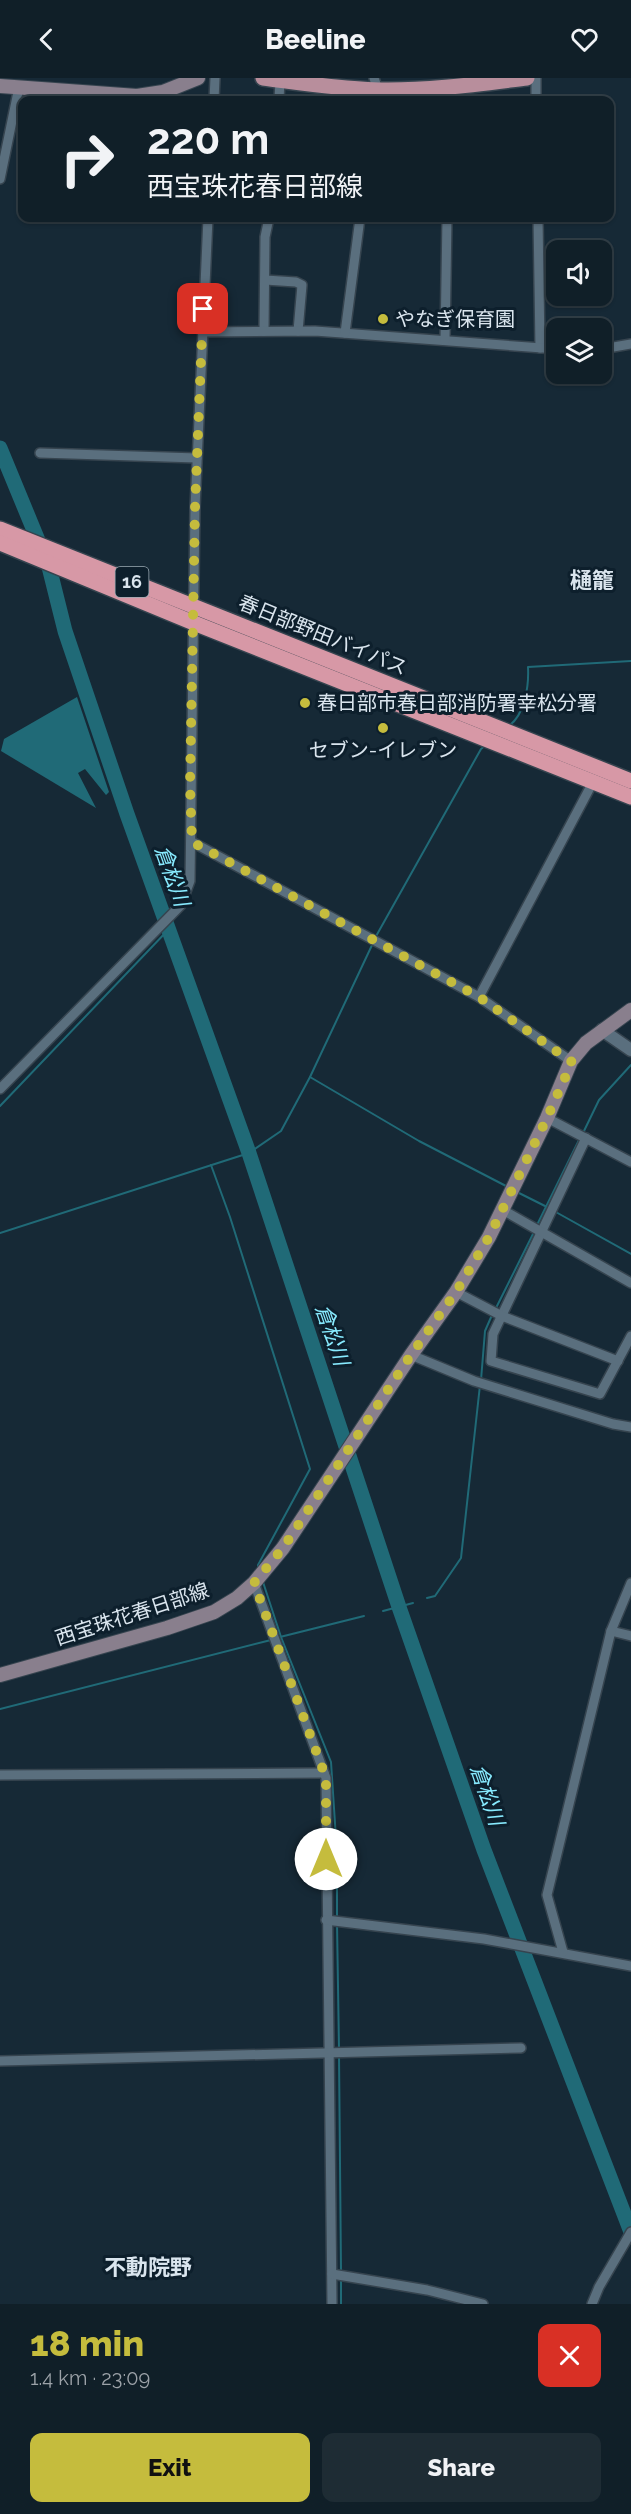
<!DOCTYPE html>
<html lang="en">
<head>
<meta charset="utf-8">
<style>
  body { margin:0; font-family:Raleway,"Noto Sans JP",sans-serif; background:#1e2c34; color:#f1f3f6; height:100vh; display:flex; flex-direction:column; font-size:22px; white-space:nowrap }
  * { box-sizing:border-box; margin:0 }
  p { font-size:20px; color:#9ca2a8 }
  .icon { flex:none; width:33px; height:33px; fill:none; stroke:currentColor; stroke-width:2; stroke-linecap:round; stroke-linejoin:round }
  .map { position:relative; height:2226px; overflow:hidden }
  .side { display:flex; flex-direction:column; background:#101f28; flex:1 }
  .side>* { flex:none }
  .guide { position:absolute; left:18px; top:18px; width:596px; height:126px; border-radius:12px; box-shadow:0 2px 4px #0004,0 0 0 2px #303d45; background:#101f28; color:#f1f3f6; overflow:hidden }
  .fabs { position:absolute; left:546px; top:162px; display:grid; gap:12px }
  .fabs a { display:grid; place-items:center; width:66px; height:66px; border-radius:12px; background:#101f28; box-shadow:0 2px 4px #0004,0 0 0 2px #303d45; font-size:30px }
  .pin { position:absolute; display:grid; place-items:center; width:51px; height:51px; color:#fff; margin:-26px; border-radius:12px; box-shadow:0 3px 9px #0006 }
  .me { position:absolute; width:66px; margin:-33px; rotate:0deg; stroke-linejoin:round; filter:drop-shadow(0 0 4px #0008) }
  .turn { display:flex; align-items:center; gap:21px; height:126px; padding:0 30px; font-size:27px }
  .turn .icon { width:78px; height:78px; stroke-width:2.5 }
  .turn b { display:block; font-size:42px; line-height:51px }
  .round { display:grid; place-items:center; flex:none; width:63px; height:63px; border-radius:12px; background:#1e2c34 }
  .headline { display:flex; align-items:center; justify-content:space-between; height:102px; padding:0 30px }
  h1 { font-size:36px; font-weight:800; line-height:45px; color:#c5bc3d }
  .action { display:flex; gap:12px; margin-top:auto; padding:12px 30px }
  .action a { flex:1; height:69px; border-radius:12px; background:#c5bc3d; color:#111; font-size:24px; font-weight:800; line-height:69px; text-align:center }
  .action a+a { background:#1e2c34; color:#f1f3f6 }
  header { display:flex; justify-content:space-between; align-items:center; height:78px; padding:0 30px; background:#101f28; font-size:27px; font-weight:800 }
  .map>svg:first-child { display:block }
</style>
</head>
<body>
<header><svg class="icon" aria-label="back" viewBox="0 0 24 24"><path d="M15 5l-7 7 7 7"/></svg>Beeline<svg class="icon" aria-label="heart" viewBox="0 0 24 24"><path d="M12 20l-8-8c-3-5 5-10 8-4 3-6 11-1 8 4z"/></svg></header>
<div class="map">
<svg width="631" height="2226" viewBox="0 0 631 2226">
  <rect width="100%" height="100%" fill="#162936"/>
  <!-- water -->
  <polygon fill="#206a77" points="77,619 109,714 106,717 85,691 78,695 96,730 1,673 4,661"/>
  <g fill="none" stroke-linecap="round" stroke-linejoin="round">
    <!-- stream -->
    <g stroke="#206a77" stroke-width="2">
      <path d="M509,648C525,636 529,608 528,589L631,583"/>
      <polyline points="375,860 481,671 486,667"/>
      <polyline points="310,999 419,1063 506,1108"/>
      <polyline points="0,1028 169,851"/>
      <polyline points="583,1055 599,1022 631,987"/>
      <polyline points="211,1087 230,1139 310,1391 258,1487 258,1490"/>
      <polyline points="517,1114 547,1129"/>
      <polyline points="554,1133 631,1176"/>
      <polyline points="536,1149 580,1060"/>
      <polyline points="0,1155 249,1075 281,1053 310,999 373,865"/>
      <polyline points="495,1232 534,1154"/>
      <polyline points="481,1302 485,1253 492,1237"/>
      <polyline points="263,1504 281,1559 331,1684 337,1776 337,1839"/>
      <polyline points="427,1520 435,1518 461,1480 480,1307"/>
      <polyline points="383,1533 413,1525"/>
      <polyline points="276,1560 364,1538"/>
      <polyline points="0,1631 271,1562"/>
      <polyline points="337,1845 339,1971"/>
      <polyline points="339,1977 341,2193"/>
      <polyline points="341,2202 341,2226"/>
    </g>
    <!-- river -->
    <polyline stroke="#206a77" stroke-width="15" points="0,370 49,489 65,553 127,736 249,1075 399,1529 484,1772 631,2154"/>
    <!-- minor casing -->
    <g stroke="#36444f" stroke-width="12">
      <g id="minor">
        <polyline points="374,0 378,12 377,22"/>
        <polyline points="536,0 536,22"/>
        <polyline points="214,22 215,0"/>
        <polyline points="279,22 280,2"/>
        <polyline points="450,22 450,9"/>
        <polyline points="0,101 19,9"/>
        <polyline points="538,140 540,270"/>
        <polyline points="265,202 296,204 302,207 298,253"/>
        <polyline points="264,253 265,159 269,140"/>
        <polyline points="202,254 315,253 556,271"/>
        <polyline points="345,255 360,140"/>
        <polyline points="445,262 447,140"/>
        <polyline points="602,271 631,266"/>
        <polyline points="40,375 197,380"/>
        <polyline points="192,764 479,919 571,983"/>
        <polyline points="479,919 593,704"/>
        <polyline points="0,1011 181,827 190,803 195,430 208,140"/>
        <polyline points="547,1040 631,1084"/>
        <polyline points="586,1060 493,1256 491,1283 600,1316 631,1258"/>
        <polyline points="501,1131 631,1205"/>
        <polyline points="456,1214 502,1238 618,1283"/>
        <polyline points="411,1277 474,1303 613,1346 631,1349"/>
        <polyline points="254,1505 326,1700 332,2226"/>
        <polyline points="611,1553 631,1558"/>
        <polyline points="0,1697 324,1695"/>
        <polyline points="326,1842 484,1861 631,1888"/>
        <polyline points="563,1874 547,1817 611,1553 631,1505"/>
        <polyline points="0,1983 521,1970"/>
        <polyline points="332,2196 427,2212 483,2226"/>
        <polyline points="592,2226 599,2209 631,2154"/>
      </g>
    </g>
    <!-- tertiary casing -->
    <g stroke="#36444f" stroke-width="15">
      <polyline id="tertiary" points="602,952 631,972"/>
    </g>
    <!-- secondary casing -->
    <g stroke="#36444f" stroke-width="16">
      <g id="secondary">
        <polyline points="0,8 137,18 163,14 198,0"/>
        <polyline points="0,1597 167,1550 214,1534 237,1520 254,1505 283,1470 411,1277 456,1214 489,1159 547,1040 571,983 586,965 631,932"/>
      </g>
    </g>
    <!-- primary casing -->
    <g stroke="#36444f" stroke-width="18">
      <path id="primary" d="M263,0C302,5 340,11 379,12C428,13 478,6 527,0"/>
    </g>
    <!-- trunk casing -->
    <g stroke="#36444f" stroke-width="18">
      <g id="trunk">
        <polyline points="0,451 631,703"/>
        <polyline points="0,465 194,545 631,719"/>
      </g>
    </g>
    <!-- minor -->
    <use href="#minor" stroke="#5a6f7e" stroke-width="9"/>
    <!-- tertiary -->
    <use href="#tertiary" stroke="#5a6f7e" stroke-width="12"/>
    <!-- secondary -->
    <use href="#secondary" stroke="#897f8d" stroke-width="14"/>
    <!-- primary -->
    <use href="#primary" stroke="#b88e9c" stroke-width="15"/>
    <!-- trunk -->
    <use href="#trunk" stroke="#d798a6" stroke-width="15"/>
  </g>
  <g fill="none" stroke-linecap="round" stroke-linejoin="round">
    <!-- route -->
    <polyline stroke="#c5bc3d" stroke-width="10" stroke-dasharray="0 18" points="203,231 195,430 190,707 192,764 479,919 572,984 547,1040 489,1159 456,1214 411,1277 283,1470 254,1505 326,1700 326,1781"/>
  </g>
  <!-- markers -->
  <g fill="#c5bc3d" stroke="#0d1f2c" stroke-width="2">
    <circle cx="383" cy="241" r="6"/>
    <circle cx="305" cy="625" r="6"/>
    <circle cx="383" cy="650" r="6"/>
  </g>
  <g text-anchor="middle" stroke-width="6" stroke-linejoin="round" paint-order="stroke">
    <!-- shield labels -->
    <rect fill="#0d1f2c" stroke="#9caab4" stroke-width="1.5" x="115.5" y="489" width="33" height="30" rx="4.5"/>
    <g font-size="18" font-weight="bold" fill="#dae5ee">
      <text x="132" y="510">16</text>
    </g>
    <!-- poi labels -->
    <g font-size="20" fill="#dae5ee" stroke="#0d1f2c" text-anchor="start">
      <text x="395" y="248">やなぎ保育園</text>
      <text x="317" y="632">春日部市春日部消防署幸松分署</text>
      <text x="383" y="679" text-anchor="middle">セブン-イレブン</text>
    </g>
    <!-- street labels -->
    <g font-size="20" fill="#dae5ee" stroke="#0d1f2c">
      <text transform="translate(323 557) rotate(22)" y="7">春日部野田バイパス</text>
      <text transform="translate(132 1536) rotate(-18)" y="7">西宝珠花春日部線</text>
    </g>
    <!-- water labels -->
    <g font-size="21" font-style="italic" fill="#88ebff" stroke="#0d1f2c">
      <text transform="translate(172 798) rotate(70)" y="7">倉松川</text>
      <text transform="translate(332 1257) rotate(71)" y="7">倉松川</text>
      <text transform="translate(487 1717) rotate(71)" y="7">倉松川</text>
    </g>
    <!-- quarter labels -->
    <g font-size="22" font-weight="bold" fill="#dae5ee" stroke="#0d1f2c">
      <text x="592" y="510">樋籠</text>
      <text x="148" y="2197">不動院野</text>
    </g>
  </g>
</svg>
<div class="fabs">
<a><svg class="icon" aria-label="sound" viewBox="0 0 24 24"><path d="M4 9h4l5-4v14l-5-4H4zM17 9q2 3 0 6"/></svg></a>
<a><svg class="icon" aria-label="layers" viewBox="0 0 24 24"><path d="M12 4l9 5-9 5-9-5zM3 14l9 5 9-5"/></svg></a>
</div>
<div class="pin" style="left:203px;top:231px;background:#d93025"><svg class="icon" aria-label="arrive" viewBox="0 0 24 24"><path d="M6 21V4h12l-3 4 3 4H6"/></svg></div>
<svg class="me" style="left:326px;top:1781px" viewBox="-20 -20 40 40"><circle r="19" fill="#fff"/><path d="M0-13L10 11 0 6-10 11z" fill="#c5bc3d"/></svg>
<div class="guide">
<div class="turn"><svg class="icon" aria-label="right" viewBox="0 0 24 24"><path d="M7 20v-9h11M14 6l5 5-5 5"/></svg><div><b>220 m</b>西宝珠花春日部線</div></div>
</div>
</div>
<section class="side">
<div class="headline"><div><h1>18 min</h1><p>1.4 km · 23:09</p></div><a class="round" style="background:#d93025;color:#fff"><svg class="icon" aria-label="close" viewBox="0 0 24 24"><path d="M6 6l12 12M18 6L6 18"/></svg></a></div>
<div class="action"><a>Exit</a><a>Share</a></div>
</section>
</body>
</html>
